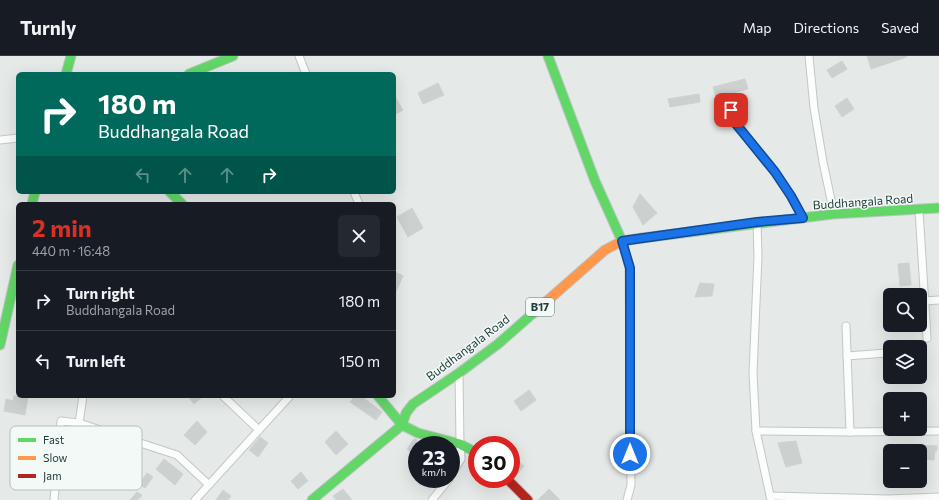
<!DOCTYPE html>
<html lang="en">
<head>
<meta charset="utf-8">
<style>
  body { margin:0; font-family:Commissioner,sans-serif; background:#242831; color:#f1f3f6; height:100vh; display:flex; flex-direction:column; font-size:15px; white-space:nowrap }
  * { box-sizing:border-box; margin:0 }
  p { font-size:13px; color:#9ea1a6 }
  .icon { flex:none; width:22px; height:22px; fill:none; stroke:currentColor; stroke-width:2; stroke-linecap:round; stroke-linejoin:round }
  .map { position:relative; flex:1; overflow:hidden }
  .panel { position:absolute; left:16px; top:146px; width:380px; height:196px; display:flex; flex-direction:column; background:#171b24; border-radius:6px; box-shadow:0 4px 16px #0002 }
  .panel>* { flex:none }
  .banner { position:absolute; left:16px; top:16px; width:380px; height:122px; border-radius:6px; box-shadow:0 4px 16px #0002; background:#00695c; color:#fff; overflow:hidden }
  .fabs { position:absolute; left:883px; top:232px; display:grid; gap:8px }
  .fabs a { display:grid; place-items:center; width:44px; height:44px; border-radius:6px; background:#171b24; box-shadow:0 4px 16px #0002; font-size:20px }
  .speed { position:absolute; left:408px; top:380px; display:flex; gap:8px; font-size:20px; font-weight:700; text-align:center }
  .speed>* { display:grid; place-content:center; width:52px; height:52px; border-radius:50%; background:#171b24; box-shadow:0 4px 16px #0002; line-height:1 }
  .speed small { font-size:10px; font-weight:400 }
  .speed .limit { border:6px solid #d22; background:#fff; color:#111 }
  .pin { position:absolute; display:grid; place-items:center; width:34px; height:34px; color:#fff; margin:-17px; border-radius:8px; box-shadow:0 2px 6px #0006 }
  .me { position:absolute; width:44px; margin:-22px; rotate:0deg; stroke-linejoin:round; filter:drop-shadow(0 0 3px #0008) }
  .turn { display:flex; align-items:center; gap:14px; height:84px; padding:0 16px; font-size:18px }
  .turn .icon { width:52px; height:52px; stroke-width:2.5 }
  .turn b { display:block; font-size:28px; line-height:34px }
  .lanes { display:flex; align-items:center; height:38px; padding:0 16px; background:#0003; justify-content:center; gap:20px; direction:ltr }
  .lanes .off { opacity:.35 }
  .round { display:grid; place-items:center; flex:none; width:42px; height:42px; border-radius:6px; background:#242831 }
  .overview { display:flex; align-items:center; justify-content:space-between; height:68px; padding:0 16px }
  h1 { font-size:24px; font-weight:700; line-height:30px; color:#d93025 }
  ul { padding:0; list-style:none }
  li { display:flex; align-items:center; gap:12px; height:60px; padding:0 16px; border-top:1px solid #363941 }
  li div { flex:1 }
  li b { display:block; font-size:15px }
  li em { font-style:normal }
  header { display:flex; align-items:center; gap:24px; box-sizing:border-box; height:56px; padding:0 20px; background:#171b24; border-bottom:1px solid #363941 }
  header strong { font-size:19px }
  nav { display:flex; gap:22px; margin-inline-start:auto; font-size:14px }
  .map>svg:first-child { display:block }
</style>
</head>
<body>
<header>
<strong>Turnly</strong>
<nav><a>Map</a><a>Directions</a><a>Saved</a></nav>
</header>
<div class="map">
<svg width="939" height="444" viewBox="0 0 939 444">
  <rect width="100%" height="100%" fill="#e5eae9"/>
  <!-- building -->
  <g fill="#ccd1d0" stroke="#ced3d2">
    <polygon points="867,0 907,0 907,1 871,13"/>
    <polygon points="842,5 847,13 832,22 827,14"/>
    <polygon points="745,23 748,33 716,41 713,31"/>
    <polygon points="438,27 444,39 423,48 418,37"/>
    <polygon points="699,38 700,46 670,51 668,43"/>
    <polygon points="394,39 403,54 394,59"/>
    <polygon points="847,42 854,53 842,61 835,50"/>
    <polygon points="640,138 657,157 643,169 633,151"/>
    <polygon points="412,152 423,172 408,181 397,161"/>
    <polygon points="909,207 911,229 900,230 898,208"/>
    <polygon points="394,215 403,220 394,240"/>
    <polygon points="700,227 714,228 712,240 695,241"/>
    <polygon points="529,334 536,344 521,355 514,345"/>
    <polygon points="14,340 28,340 25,359 4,355 6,343 13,345"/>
    <polygon points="188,340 203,340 194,348"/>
    <polygon points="355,340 361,340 382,356 376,364 350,346"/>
    <polygon points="197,365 207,376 195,389 184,379"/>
    <polygon points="336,375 348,388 336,399 325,386"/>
    <polygon points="260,381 268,387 258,401 249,394"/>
    <polygon points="414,383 417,384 417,401 407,393"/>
    <polygon points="796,385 802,407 786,411 778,387"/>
    <polygon points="915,389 937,390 937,395 935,395 934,404 920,403 920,395 915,395"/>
    <polygon points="514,402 524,410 515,421 511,417 511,405"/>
    <polygon points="164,403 183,418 175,429 156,413"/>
    <polygon points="301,416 308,425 298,433 291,425"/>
    <polygon points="147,417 153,421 145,432 139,428"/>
    <polygon points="343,433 352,444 336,444 333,440"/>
    <polygon points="549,433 560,444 538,444"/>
    <polygon points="223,434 231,440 228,444 216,444"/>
    <polygon points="137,436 142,439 138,444 130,444"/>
  </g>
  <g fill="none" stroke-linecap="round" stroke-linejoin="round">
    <!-- street casing -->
    <g stroke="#c2c7c6" stroke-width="9">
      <g id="street">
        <polyline points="299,0 306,18"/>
        <polyline points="809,0 814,52 823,106 834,158"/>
        <polyline points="731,54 736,68 775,116 791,140 803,162"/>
        <polyline points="0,84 18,82"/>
        <polyline points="354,136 359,148"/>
        <polyline points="919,154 927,282"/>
        <polyline points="757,166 758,200 753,317 756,375 771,444"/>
        <polyline points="622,185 629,212 631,429 627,444"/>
        <polyline points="924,245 939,244"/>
        <polyline points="846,270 850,376"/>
        <polyline points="847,300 886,297"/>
        <polyline points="223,340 259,374"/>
        <polyline points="79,367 83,340"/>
        <polyline points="756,375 850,376 939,375"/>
        <polyline points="451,419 461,403 460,388 459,317"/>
        <polyline points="770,440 888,443 939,441"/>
        <polyline points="54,444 61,365 79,367 177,399 209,429"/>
        <polyline points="195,444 290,340"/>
        <polyline points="432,444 449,423"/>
      </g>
    </g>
    <!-- fast casing -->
    <g stroke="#bdc6c5" stroke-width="11">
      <g id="fast">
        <polyline points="548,0 595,125 622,185"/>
        <polyline points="66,18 71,0"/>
        <polyline points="189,18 233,0"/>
        <polyline points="170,136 182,148"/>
        <polyline points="32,148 35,136"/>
        <polyline points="642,182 833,158 939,152"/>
        <polyline points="0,289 18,209"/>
        <polyline points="378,340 402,369 418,377 460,388 477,397"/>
        <polyline points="312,444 402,369 406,357 413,348 459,317 498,288 539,252"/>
      </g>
    </g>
    <!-- slow casing -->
    <g stroke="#bdc6c5" stroke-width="11">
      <polyline id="slow" points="539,252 605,194 622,185 642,182"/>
    </g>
    <!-- jam casing -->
    <g stroke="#bdc6c5" stroke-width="11">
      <polyline id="jam" points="507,423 528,444"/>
    </g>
    <!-- street -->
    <use href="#street" stroke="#fbfcfc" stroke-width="7"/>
    <!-- fast -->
    <use href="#fast" stroke="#63d668" stroke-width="9"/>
    <!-- slow -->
    <use href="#slow" stroke="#ff974d" stroke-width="9"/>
    <!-- jam -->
    <use href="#jam" stroke="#b3261e" stroke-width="9"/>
  </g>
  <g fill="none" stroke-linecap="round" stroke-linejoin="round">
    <!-- route casing -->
    <g stroke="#114b97" stroke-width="10">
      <polyline id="route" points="630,398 630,212 622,185 757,166 803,162 791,140 775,116 736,68 731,54"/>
    </g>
    <!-- route -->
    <use href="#route" stroke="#1a73e8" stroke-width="7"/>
  </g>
  <g text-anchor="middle" stroke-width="3" stroke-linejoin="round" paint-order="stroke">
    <!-- shield labels -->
    <rect fill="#f3f9f7" stroke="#617675" stroke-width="1" x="526" y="242" width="28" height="18" rx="3"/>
    <g font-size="11" font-weight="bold" fill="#223e3d">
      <text x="540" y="255">B17</text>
    </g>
    <!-- street labels -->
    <g font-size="12" fill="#223e3d" stroke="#f3f9f7">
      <text transform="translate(863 146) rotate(-4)" y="4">Buddhangala Road</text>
      <text transform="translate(468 292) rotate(-37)" y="4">Buddhangala Road</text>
    </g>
  </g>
  <!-- legend -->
  <rect x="10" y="370" width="132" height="64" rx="6" fill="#f3f9f7" stroke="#b4c1bf" stroke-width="1"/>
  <rect x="18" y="382" width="18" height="4" fill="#63d668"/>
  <rect x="18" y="400" width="18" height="4" fill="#ff974d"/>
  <rect x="18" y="418" width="18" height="4" fill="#b3261e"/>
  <g font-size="11" fill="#223e3d">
    <text x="43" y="388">Fast</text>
    <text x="43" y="406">Slow</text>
    <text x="43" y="424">Jam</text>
  </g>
</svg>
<div class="fabs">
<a><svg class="icon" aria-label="search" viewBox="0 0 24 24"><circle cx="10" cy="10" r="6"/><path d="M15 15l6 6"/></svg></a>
<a><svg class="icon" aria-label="layers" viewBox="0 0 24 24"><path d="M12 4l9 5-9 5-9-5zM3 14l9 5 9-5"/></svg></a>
<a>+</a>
<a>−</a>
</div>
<div class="speed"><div>23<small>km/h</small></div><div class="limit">30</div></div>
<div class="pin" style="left:731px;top:54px;background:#d93025"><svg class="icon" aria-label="arrive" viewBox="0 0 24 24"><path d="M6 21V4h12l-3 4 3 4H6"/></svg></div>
<svg class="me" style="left:630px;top:398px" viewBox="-20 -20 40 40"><circle r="17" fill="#1a73e8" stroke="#fff" stroke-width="3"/><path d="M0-11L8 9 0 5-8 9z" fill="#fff"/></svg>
<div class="banner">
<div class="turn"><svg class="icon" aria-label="right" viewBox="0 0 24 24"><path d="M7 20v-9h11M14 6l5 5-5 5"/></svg><div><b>180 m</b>Buddhangala Road</div></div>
<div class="lanes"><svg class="icon off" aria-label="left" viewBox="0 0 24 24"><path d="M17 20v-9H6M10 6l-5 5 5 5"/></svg><svg class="icon off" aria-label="ahead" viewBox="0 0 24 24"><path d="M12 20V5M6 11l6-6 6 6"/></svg><svg class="icon off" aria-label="ahead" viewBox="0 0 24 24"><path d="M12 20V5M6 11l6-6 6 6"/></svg><svg class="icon" aria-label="right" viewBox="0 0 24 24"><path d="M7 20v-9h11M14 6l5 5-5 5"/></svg></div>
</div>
<section class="panel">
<div class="overview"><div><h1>2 min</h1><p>440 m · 16:48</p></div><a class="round"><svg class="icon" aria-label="close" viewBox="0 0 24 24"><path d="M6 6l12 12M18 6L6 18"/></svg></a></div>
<ul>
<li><svg class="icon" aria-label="right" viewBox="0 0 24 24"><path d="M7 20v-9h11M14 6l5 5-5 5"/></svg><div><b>Turn right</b><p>Buddhangala Road</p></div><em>180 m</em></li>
<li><svg class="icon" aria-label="left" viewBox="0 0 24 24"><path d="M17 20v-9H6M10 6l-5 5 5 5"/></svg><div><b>Turn left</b></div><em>150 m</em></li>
</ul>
</section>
</div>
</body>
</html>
